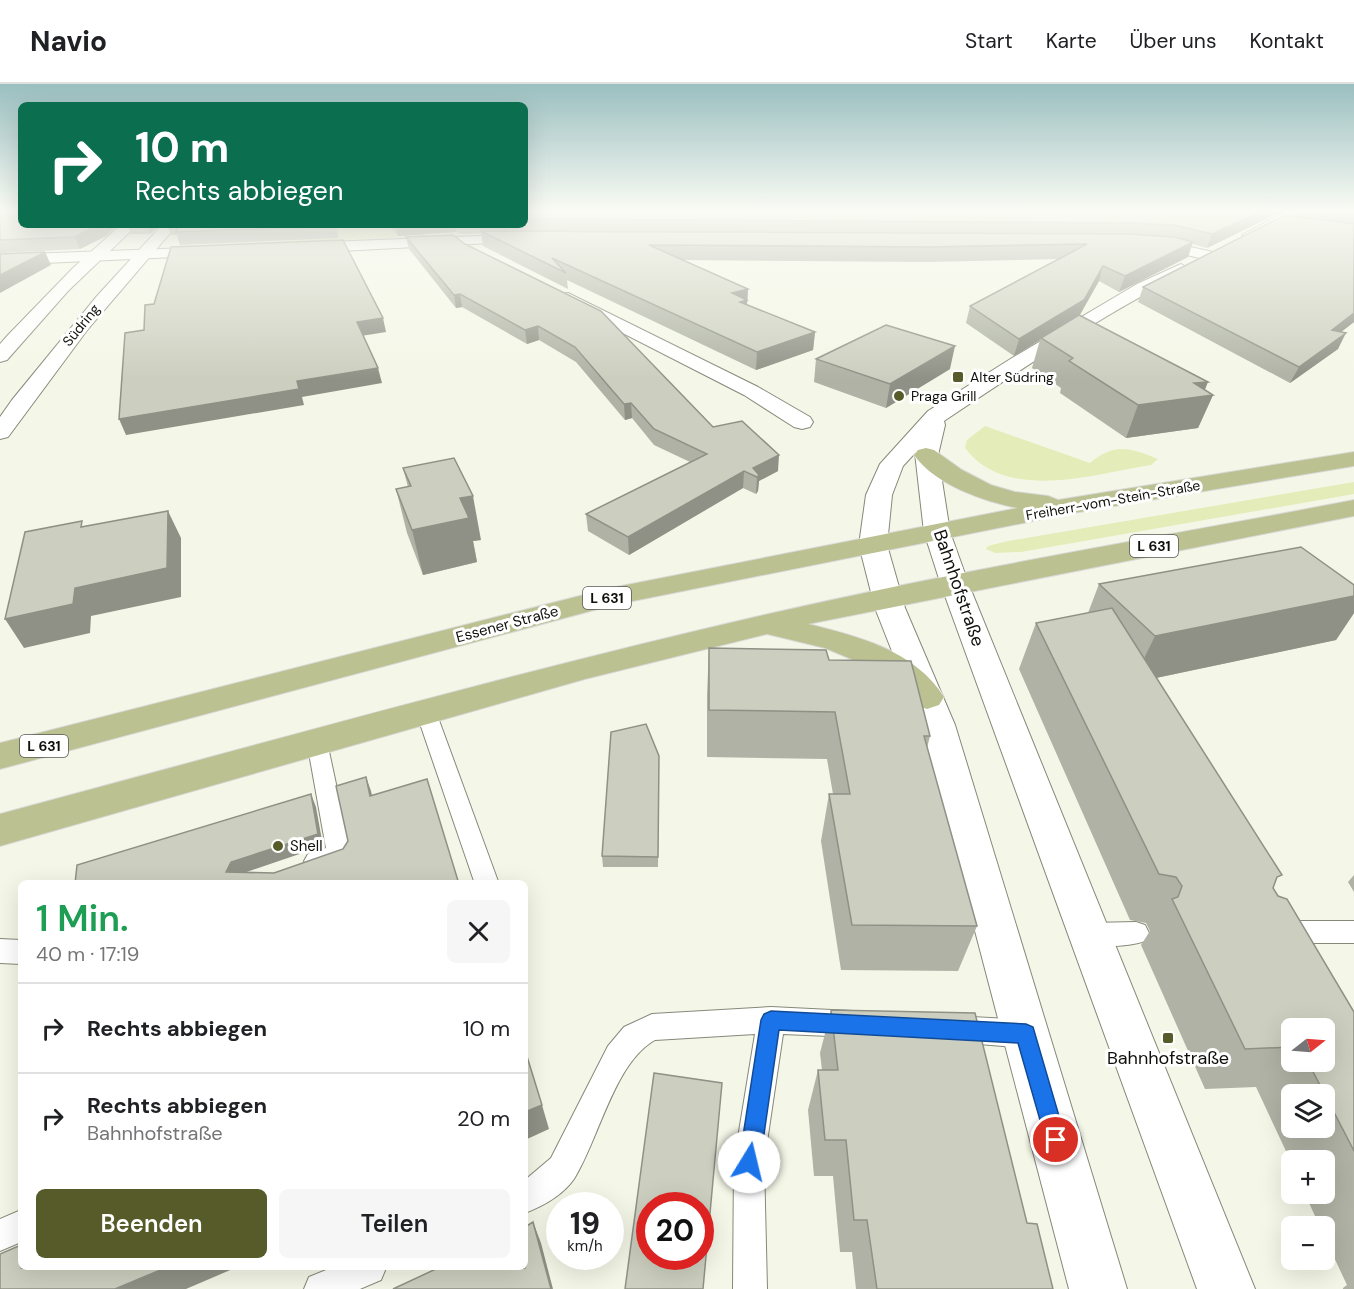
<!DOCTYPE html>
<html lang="de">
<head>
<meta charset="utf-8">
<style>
  body { margin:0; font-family:"DM Sans",sans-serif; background:#f6f6f6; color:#202124; height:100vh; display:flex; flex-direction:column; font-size:22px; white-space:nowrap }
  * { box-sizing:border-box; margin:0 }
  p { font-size:20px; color:#757577 }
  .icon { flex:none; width:33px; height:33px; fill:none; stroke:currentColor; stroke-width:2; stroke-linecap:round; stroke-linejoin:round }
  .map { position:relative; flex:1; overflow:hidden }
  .details { position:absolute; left:18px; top:796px; width:510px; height:390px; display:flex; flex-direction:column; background:#fff; border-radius:9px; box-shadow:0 6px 24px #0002 }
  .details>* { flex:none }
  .hud { position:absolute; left:18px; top:18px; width:510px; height:126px; border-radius:9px; box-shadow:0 6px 24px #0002; background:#0b6e4f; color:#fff; overflow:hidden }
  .needle { width:39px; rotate:73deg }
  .tools { position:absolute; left:1281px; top:934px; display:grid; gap:12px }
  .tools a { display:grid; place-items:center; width:54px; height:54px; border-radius:9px; background:#fff; box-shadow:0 6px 24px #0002; font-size:30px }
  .speed { position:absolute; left:546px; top:1108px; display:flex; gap:12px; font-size:30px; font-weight:700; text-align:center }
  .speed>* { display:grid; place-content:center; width:78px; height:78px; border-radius:50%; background:#fff; box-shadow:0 6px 24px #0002; line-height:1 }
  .speed small { font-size:15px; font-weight:400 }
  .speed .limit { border:9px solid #d22; background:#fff; color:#111 }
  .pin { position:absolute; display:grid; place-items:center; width:51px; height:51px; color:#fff; margin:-26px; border:3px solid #fff; border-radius:50%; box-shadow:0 2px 6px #0007 }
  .me { position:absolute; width:66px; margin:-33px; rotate:9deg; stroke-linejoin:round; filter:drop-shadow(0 0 4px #0008) }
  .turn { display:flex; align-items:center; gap:21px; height:126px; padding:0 18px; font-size:27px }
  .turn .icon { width:78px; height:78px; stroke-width:2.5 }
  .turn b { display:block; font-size:42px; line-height:51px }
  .round { display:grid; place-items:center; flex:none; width:63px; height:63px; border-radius:9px; background:#f6f6f6 }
  .headline { display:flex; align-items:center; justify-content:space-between; height:102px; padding:0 18px }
  h1 { font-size:36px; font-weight:600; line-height:45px; color:#1e9e55 }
  .action { display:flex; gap:12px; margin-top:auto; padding:12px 18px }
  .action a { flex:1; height:69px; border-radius:9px; background:#565b29; color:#fff; font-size:24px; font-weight:600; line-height:69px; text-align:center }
  .action a+a { background:#f6f6f6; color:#202124 }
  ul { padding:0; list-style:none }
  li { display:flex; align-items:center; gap:18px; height:90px; padding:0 18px; border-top:2px solid #e0e0e0 }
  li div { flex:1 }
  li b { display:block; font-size:22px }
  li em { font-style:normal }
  header { display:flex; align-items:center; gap:36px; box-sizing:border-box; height:84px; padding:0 30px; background:#fff; border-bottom:2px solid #e0e0e0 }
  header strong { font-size:28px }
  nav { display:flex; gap:33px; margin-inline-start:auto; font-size:21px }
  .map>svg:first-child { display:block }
</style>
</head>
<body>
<header>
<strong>Navio</strong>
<nav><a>Start</a><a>Karte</a><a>Über uns</a><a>Kontakt</a></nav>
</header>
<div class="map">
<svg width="1354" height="1205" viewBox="0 0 1354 1205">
  <rect width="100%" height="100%" fill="#f4f7e7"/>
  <!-- green -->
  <g fill="#e4ecb9">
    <polygon points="326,141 418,141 428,152 286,158 295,152"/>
    <path d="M985,342L1090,379C1115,358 1131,364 1158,375L1151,381C1093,390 1007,419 965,364L967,356Z"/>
    <polygon points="1354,398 1354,410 1021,468 995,469 986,465 988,462 1008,457"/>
  </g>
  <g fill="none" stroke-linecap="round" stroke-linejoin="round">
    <!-- lane casing -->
    <g stroke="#868879" stroke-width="2">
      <g id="lane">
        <polygon points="426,621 433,623 436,628 499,800 475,800 416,628 419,623"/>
        <polygon points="317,650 324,653 327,658 351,770 347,777 316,787 308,784 304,777 308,770 326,764 307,658 310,653"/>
        <polygon points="1281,837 1354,837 1354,859 1281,859 1272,856 1268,848 1272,840"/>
        <path d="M1136,838L1145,841L1149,849L1145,857C1128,863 1098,864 1081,858L1077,850L1081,842L1090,839Z"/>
        <polygon points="0,855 21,856 21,880 0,879"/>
        <path d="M771,923L852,927L862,931L866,940L862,949L852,953L783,950L764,1078L767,1205H733L734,1078L755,950L655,956C614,979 599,1055 574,1095C563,1111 543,1122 525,1129V1096L551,1074L608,962L624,943L652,930Z"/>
        <polygon points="954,932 1026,936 1036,940 1040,950 1036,960 1026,964 954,958 944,955 940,945 944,935"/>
        <polygon points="21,1126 21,1158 0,1167 0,1135"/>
        <polygon points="331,1184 386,1184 381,1196 360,1205 304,1205 309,1193"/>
      </g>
    </g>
    <!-- street casing -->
    <g stroke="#868879" stroke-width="2">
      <g id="street">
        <polygon points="1287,127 1304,127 1254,154 1249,155 1242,151"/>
        <polygon points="526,150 533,154 531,157 302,169 294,164 302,159"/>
        <polygon points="1154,155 1213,168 1216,171 1208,176 1149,162 1147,159 1149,156"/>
        <polygon points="215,163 220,165 223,168 220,171 0,181 0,171"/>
        <path d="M1181,180L1189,185L1187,188C1102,231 1023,284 944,337L945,341L938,371L950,448L969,501L1255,1205H1197L941,501L924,448L915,369L903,382L892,411L887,461L905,524L955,641L1127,1205H1069L921,641L875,524L859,461L866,411L880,380L928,327L1012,274L1137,200Z"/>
        <polygon points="568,209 758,303 810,333 813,338 810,343 802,345 794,343 744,311 562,218 559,214 562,210"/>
      </g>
    </g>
    <!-- secondary casing -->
    <g stroke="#868879" stroke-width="2">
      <g id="secondary">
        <polygon points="121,141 137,141 68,207 7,276 0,278 0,260 8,251 73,184"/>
        <polygon points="162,141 177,141 88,245 8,353 0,355 0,333 12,316 97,212"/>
      </g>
    </g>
    <!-- primary casing -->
    <g stroke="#d9d9d8" stroke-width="2">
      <g id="primary">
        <path d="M926,364L934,366L962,386L991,401L1015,408L1048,412L1058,416L1354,368V382L1073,429L613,521L0,685V659L611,504L1018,424C985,418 934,400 914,371L918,366Z"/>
        <path d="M1354,416V432L808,540C857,552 916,567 944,613L939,621L927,625L915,621L882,588L825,564L767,550L585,595L0,762V730C254,662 508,590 764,531C959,486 1157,454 1354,416Z"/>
      </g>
    </g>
    <!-- lane -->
    <use href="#lane" fill="#fff" fill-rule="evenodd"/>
    <!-- street -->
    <use href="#street" fill="#fff" fill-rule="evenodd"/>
    <!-- secondary -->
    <use href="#secondary" fill="#fff" fill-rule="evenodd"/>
    <!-- primary -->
    <use href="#primary" fill="#bcc192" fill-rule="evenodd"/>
  </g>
  <!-- wall -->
  <g fill="#afb2a4" fill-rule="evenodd">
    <polygon points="0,127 21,141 118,141 106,152 80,165 0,169"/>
    <polygon points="525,127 1283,127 1207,164 1192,160 1188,173 1119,208 1099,197 1080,231 1213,311 1198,344 1126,354 1060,309 1061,304 1032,284 1040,256 1014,272 966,239 970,222 1058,175 926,178 683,176 748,205 747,221 815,248 813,266 756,286 567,196 568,205 483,162 481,149 463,150 456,148 398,152 389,141 525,141"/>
    <polygon points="1301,127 1354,127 1354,238 1341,248 1338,265 1290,299 1138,218 1143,203 1299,132"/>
    <polygon points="128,141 160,141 150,150 131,150"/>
    <polygon points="167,141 335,141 339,154 180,161 177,151 171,151"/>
    <polygon points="406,153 713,343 778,387 759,397 758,407 756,410 743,404 629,471 588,447 586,430 690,378 654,361 632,334 625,336 576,278 539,256 527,260 462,223 456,224 409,165"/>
    <polygon points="816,275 950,285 886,324 814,298"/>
    <polygon points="403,384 481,456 473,457 477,478 423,491 407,449 396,405 408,403"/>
    <path d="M1099,500L1354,501V529L1336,556L1156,594L1274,801L1273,804L1278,812L1354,928V1205H1343V1204L1347,1201L1324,1152V1143H1320L1305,1110H1324V1077H1292V1080L1256,1003L1205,1005L1141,861L1150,847L1146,839L1130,836L1019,585L1036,539L1088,529ZM1292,945L1324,978H1292ZM1292,1011H1324V1044H1292Z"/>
    <polygon points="709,564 829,576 930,652 927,664 977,842 958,887 841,886 821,757 829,710 833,710 827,675 707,673 707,611"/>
    <polygon points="659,672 658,783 603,783 602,772"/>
    <polygon points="1354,791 1354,808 1348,798"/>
    <polygon points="831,926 1027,1139 1053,1205 856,1205 852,1168 840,1168 833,1092 814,1092 808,1026 818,986 822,986 820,969"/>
  </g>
  <!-- shaded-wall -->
  <g fill="#8f9186">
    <polygon points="1262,127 1283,127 1207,164 1212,150"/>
    <polygon points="97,141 118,141 106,152 80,165 75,153"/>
    <polygon points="147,141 160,141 150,150"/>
    <polygon points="396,141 455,141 456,148 398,152"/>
    <polygon points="1193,158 1188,173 1119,208 1125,192"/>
    <polygon points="45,168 51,181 0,209 0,191"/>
    <polygon points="1103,182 1099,197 1079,232 1041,254 1040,256 1014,272 1019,255"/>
    <polygon points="748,205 746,232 732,209"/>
    <polygon points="460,210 462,223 456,224 454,211"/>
    <polygon points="1354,229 1354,238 1324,261 1332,246"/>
    <polygon points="383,234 386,248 361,252 357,238"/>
    <polygon points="538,242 539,256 527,260 525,246"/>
    <polygon points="815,248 813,266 756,286 757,268"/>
    <polygon points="1346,249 1338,265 1290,299 1299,283"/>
    <polygon points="955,262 950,285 886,324 890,300"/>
    <polygon points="378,284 382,299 302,313 304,321 126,351 119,335 297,297"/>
    <polygon points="1208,298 1202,313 1213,311 1198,344 1126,354 1138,321 1194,299"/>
    <polygon points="631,319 632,334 625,336 624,320"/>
    <polygon points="779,371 778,387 759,397 758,407 756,410 757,393 753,384"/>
    <polygon points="744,387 743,404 629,471 628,453"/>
    <polygon points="473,412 481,456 473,457 477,478 423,491 412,446 460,414"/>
    <polygon points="168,427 181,454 181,513 91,532 90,549 24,564 5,535 75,504"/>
    <polygon points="1354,512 1354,529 1336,556 1132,599 1155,552"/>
    <polygon points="366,693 371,707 375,725 370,712"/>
    <polygon points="311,710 316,723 323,762 238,791 226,788 231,778"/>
    <polygon points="542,1021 549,1045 525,1056 525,1028"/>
    <polygon points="533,1138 541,1159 553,1205 551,1205"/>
    <polygon points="165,1184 235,1184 186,1205 115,1205"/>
  </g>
  <!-- building -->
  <g fill="#cccfbf" stroke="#8f9186" stroke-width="1.5" fill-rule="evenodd">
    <polygon points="0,127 21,127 21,141 97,141 75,153 0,156"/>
    <polygon points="525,127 1262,127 1212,150 1174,141 1128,139 525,135"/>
    <polygon points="1285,131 1354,140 1354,229 1332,246 1346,249 1299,283 1143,203"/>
    <polygon points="178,141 335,141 336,142 176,148"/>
    <polygon points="481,147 1129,150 1174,153 1193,158 1125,192 1103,182 1084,216 1019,255 970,222 1087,160 929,163 649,161 748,205 732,209 747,216 740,218 815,248 757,268 552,174 566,189"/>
    <polygon points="453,151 465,160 601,227 713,343 742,337 779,371 753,384 759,391 757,393 744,387 628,453 586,430 707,370 654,345 631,319 624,320 575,263 538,242 525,246 460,210 454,211 406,153"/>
    <polygon points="343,156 383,234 357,238 378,284 297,297 299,305 119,335 125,249 144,246 145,221 154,220 171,163"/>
    <polygon points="45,168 0,191 0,170"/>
    <polygon points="1079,231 1208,298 1194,299 1213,311 1138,321 1069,277 1073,274 1041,254"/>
    <polygon points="886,241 955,262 890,300 816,275"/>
    <polygon points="454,374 473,412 460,414 469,434 412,446 396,405 411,402 403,384"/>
    <polygon points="168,427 167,484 75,504 73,520 5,535 25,448 82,437 81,443"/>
    <polygon points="1301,463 1354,501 1354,512 1155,552 1099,500"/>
    <polygon points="1112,524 1282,791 1277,793 1273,804 1278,812 1287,815 1354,928 1354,1067 1308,978 1324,978 1324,945 1292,945 1292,963 1245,965 1172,815 1178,813 1182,802 1176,793 1159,790 1036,539"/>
    <polygon points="709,564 826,566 829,576 911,577 930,652 924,652 977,842 852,841 829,710 850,710 835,628 709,626"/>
    <polygon points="646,640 659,672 658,773 602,772 611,648"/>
    <polygon points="366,693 370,712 427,695 459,800 75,800 77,781 311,710 318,750 231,778 226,788 274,789 343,765 348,757 336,702"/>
    <polygon points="831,926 975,929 1027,1139 1037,1140 1053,1205 877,1205 867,1136 854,1136 846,1056 825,1056 818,986 838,986"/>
    <polygon points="525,966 542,1021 525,1028"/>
    <path d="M654,989L722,999L703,1205H625ZM650,1122H700V1173H650Z"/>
    <polygon points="533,1138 551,1205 393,1205 438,1184 525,1184 525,1143"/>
    <polygon points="21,1161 21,1184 165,1184 115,1205 0,1205 0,1170"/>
  </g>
  <!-- sky -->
  <linearGradient id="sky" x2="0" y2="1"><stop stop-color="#9abfc0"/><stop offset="0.43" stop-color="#fafbf4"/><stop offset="1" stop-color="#fafbf4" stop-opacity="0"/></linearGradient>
  <rect width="1354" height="295" fill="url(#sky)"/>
  <!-- route -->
  <polygon fill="#1a73e8" stroke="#114b97" stroke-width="1.5" points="771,927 1026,940 1033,943 1066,1056 1063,1064 1056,1067 1048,1064 1018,959 779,946 760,1078 757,1085 749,1089 742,1085 739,1078 761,936 764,930"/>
  <!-- markers -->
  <g fill="#565b29" stroke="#fff" stroke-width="2">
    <rect x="952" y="287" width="12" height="12" rx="3"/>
    <circle cx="899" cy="312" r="6"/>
    <circle cx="278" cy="762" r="6"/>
    <rect x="1162" y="948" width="12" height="12" rx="3"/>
  </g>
  <g text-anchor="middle" stroke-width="6" stroke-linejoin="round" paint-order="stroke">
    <!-- far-street labels -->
    <g font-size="14" fill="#0f100b" stroke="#fff">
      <text transform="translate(81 241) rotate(-51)" y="5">Südring</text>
      <text transform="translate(1113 416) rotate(-10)" y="5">Freiherr-vom-Stein-Straße</text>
    </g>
    <!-- far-poi labels -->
    <g font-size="14" fill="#0f100b" stroke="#fff" text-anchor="start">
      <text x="970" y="298">Alter Südring</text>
      <text x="911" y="317">Praga Grill</text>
    </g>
    <!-- shield labels -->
    <g fill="#fff" stroke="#575854" stroke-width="1.5">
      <rect x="1130" y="451" width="48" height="22" rx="4.5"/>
      <rect x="583" y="503" width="48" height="22" rx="4.5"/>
      <rect x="20" y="651" width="48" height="22" rx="4.5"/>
    </g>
    <g font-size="14" font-weight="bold" fill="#0f100b">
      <text x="1154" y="467">L 631</text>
      <text x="607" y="519">L 631</text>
      <text x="44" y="667">L 631</text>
    </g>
    <!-- street labels -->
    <g font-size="15" fill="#0f100b" stroke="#fff">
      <text transform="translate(507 540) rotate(-15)" y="5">Essener Straße</text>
    </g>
    <!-- poi labels -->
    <g font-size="15" fill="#0f100b" stroke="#fff" text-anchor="start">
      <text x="290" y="767">Shell</text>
    </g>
    <!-- near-street labels -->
    <g font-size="18" fill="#0f100b" stroke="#fff">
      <text transform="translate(959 504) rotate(71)" y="6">Bahnhofstraße</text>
    </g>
    <!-- near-poi labels -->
    <g font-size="18" fill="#0f100b" stroke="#fff">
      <text x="1168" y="980">Bahnhofstraße</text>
    </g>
  </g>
</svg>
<div class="tools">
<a><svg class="needle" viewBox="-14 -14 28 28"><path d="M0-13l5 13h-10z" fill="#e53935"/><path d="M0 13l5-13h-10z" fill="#757577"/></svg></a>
<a><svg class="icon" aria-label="layers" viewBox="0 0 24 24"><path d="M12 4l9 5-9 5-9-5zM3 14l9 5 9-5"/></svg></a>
<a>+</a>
<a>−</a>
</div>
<div class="speed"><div>19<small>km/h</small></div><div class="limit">20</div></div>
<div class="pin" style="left:1056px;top:1056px;background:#d93025"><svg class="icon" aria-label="arrive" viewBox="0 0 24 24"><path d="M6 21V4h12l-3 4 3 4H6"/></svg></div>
<svg class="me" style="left:749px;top:1078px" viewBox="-20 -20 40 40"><circle r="19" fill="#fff"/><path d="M0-13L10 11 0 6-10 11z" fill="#1a73e8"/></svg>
<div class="hud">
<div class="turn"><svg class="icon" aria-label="right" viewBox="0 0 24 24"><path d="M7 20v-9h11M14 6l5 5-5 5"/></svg><div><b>10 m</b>Rechts abbiegen</div></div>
</div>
<section class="details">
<div class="headline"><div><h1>1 Min.</h1><p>40 m · 17:19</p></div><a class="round"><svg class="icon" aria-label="close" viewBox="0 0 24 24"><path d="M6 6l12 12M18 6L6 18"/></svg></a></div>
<ul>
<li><svg class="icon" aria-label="right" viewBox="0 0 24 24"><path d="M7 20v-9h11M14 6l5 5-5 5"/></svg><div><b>Rechts abbiegen</b></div><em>10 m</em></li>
<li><svg class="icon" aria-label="right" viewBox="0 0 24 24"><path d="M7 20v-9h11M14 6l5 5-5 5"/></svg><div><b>Rechts abbiegen</b><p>Bahnhofstraße</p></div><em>20 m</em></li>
</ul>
<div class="action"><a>Beenden</a><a>Teilen</a></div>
</section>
</div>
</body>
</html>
